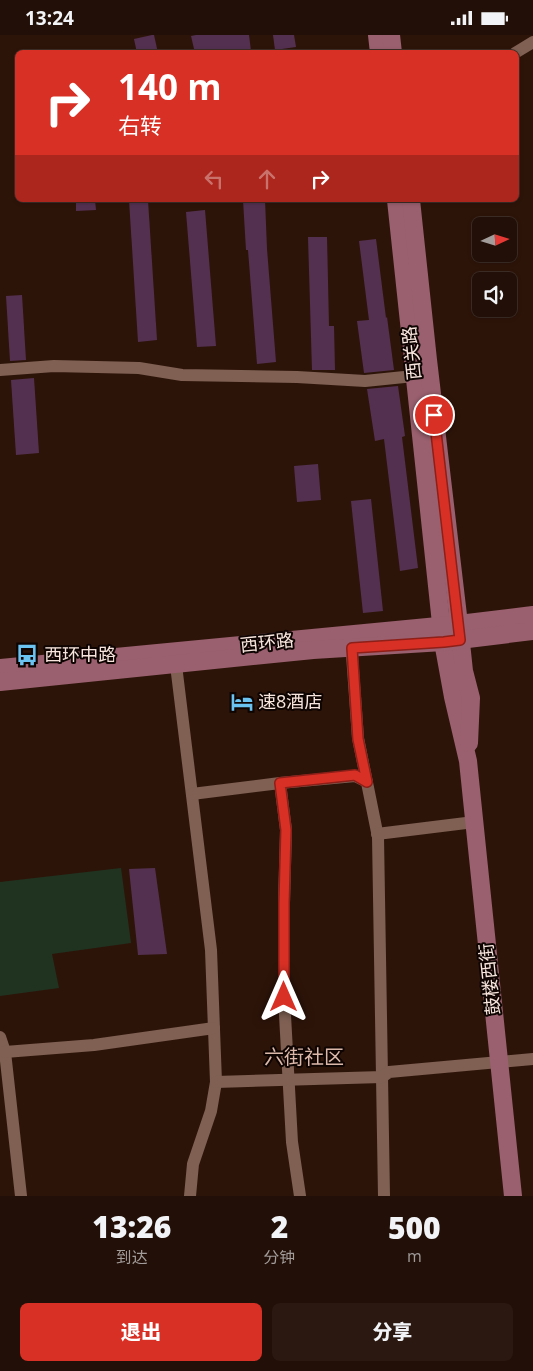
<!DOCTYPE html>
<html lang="zh">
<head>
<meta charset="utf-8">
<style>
  body { margin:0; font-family:"Open Sans","Noto Sans SC",sans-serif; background:#2a1811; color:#f1f3f6; height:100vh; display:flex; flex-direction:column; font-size:19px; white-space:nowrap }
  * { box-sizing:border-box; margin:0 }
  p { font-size:16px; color:#a29c9b }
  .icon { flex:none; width:28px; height:28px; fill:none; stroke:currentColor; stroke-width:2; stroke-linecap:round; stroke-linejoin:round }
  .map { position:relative; height:1161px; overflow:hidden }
  .sheet { display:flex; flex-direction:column; background:#220f07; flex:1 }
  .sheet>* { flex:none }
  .guide { position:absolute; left:15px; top:15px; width:504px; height:152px; border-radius:8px; box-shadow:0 1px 4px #0004,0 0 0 1px #3f2f28; background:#d93025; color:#fff; overflow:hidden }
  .needle { width:32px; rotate:86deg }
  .controls { position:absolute; left:472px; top:182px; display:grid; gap:10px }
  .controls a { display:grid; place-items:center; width:45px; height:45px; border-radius:8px; background:#220f07; box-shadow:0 1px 4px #0004,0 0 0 1px #3f2f28; font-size:25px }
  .pin { position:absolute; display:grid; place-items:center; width:42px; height:42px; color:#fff; margin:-21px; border:2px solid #fff; border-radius:50%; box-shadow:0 1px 5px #0007 }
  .me { position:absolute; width:55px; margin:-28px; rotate:0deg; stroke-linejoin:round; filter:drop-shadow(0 0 4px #0008) }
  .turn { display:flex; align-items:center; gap:18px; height:105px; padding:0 20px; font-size:22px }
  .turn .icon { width:65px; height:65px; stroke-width:2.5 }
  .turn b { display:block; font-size:35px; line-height:42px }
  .lanes { display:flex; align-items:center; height:48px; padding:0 20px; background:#0003; justify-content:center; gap:25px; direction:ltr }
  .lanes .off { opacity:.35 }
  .eta { display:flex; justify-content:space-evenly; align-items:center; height:85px; text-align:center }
  .eta b { font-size:30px; font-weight:800; line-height:35px }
  .primary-button { display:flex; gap:10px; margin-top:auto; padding:10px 20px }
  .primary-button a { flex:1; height:58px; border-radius:8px; background:#d93025; color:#fff; font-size:20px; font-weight:800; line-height:58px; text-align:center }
  .primary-button a+a { background:#2a1811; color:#f1f3f6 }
  .status { display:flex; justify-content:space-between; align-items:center; height:35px; padding:0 25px; background:#220f07; direction:ltr }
  .status svg { height:14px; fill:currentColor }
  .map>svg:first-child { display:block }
</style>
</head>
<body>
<div class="status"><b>13:24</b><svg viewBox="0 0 49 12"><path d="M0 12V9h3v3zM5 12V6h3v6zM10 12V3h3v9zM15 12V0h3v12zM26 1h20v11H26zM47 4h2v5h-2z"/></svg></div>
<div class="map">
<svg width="533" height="1161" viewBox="0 0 533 1161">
  <rect width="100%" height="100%" fill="#2d1409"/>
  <!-- green -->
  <polygon fill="#203320" points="121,833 131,908 52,919 59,953 0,961 0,847"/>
  <!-- building -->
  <g fill="#533050">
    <polygon points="152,0 154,0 158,18 137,18 134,4"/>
    <polygon points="196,0 249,0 251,16 195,18 191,1"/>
    <polygon points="273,0 294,0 296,12 275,15"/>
    <polygon points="76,165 95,165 96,175 76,176"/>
    <polygon points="129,165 148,165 157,305 138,307"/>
    <polygon points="243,165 265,165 267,214 276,327 257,329 248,215 246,215"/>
    <polygon points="205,175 216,311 197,312 186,177"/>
    <polygon points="308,202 327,202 329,291 334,291 335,335 312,335"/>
    <polygon points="376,204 386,283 387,282 394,335 364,338 357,286 369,285 359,206"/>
    <polygon points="22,260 26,325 10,326 6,261"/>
    <polygon points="34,343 39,418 16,420 11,345"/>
    <polygon points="398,351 405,401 402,402 418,533 400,536 384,404 375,406 367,354"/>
    <polygon points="318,429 321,465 297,467 294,431"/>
    <polygon points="371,464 383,576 363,578 351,466"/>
    <polygon points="155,833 167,919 138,920 129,834"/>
  </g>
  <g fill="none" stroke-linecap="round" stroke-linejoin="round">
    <!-- street -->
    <g stroke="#7f6053" stroke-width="12">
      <polyline points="515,18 533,7"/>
      <polyline points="0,335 54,331 139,333 182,340 297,342 365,346 414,341"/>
      <polyline points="351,606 358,703 378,802 384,1161"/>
      <polyline points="175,622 211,915 216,1047 211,1076 193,1129 190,1161"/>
      <polyline points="280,748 286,795 284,868 284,962 292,1107 300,1161"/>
      <polyline points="192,759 280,748 355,741 367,747"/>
      <polyline points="377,799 474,787"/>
      <polyline points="0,1002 5,1017 21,1161"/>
      <polyline points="5,1017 94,1010 214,993"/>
      <polyline points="216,1047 382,1042 389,1037 533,1024"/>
    </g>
    <!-- secondary -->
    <g stroke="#9a606f" stroke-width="18">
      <polyline points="377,0 379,18"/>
      <polyline points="391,0 393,18"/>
      <polyline points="396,165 443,607 453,662 468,726 513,1161"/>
      <polyline points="411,165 428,325 459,589 464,636 471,663 469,708"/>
      <polyline points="0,633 459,589 533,580"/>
      <polyline points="0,647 313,615 443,607 533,596"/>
    </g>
  </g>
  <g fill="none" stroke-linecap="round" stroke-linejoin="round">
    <!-- route casing -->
    <g stroke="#8d1f18" stroke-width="12">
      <polyline id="route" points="284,962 284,868 286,795 280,748 355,740 367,747 358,704 352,613 444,607 460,605 434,380"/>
    </g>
    <!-- route -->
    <use href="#route" stroke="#d93025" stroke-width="9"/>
  </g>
  <!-- icons -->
  <defs>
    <g id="bus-bare" transform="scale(1.725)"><path d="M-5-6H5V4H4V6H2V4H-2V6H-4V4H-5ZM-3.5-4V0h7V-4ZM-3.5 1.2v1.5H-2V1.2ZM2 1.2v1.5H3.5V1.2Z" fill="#6bc3f2" stroke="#0e0402" stroke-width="2.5" paint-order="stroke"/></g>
    <g id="hotel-bare" transform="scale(1.725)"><path d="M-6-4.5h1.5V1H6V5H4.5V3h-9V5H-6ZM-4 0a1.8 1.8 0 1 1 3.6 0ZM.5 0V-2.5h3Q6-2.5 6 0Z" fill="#6bc3f2" stroke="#0e0402" stroke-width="2.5" paint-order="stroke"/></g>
  </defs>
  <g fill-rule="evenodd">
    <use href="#bus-bare" x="27" y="620"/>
    <use href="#hotel-bare" x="242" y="667"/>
  </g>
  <g text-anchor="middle" stroke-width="4" stroke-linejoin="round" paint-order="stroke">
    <!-- street labels -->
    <g font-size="18" fill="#f8e6de" stroke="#0e0402">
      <text transform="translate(412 318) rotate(-96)" y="6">西关路</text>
      <text transform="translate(267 608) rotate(-6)" y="6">西环路</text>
      <text transform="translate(490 944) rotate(-96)" y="6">鼓楼西街</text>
    </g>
    <!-- poi labels -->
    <g font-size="18" fill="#f8e6de" stroke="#0e0402" text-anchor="start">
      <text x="44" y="626">西环中路</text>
      <text x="258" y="673">速8酒店</text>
    </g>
    <!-- quarter labels -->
    <g font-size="20" fill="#dcb8aa" stroke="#0e0402">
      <text x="304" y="1029">六街社区</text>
    </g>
  </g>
</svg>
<div class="controls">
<a><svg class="needle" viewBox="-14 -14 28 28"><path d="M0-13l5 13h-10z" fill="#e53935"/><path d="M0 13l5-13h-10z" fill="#a29c9b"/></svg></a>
<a><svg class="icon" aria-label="sound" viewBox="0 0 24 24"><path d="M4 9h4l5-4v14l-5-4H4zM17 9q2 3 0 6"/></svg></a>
</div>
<div class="pin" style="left:434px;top:380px;background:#d93025"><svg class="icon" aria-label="arrive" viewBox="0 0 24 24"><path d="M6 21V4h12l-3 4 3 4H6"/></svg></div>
<svg class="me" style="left:284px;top:962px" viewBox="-20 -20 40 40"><path d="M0-17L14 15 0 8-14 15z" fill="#d93025" stroke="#fff" stroke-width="4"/></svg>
<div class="guide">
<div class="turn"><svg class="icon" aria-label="right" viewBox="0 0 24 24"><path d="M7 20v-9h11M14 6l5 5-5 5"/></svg><div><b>140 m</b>右转</div></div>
<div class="lanes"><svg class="icon off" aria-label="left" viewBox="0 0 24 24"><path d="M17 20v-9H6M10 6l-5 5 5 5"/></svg><svg class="icon off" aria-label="ahead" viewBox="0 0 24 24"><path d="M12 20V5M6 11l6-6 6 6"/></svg><svg class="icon" aria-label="right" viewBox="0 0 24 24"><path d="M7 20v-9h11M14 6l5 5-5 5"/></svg></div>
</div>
</div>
<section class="sheet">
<div class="eta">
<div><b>13:26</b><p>到达</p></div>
<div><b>2</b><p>分钟</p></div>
<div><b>500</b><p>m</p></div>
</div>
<div class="primary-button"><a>退出</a><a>分享</a></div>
</section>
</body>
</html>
